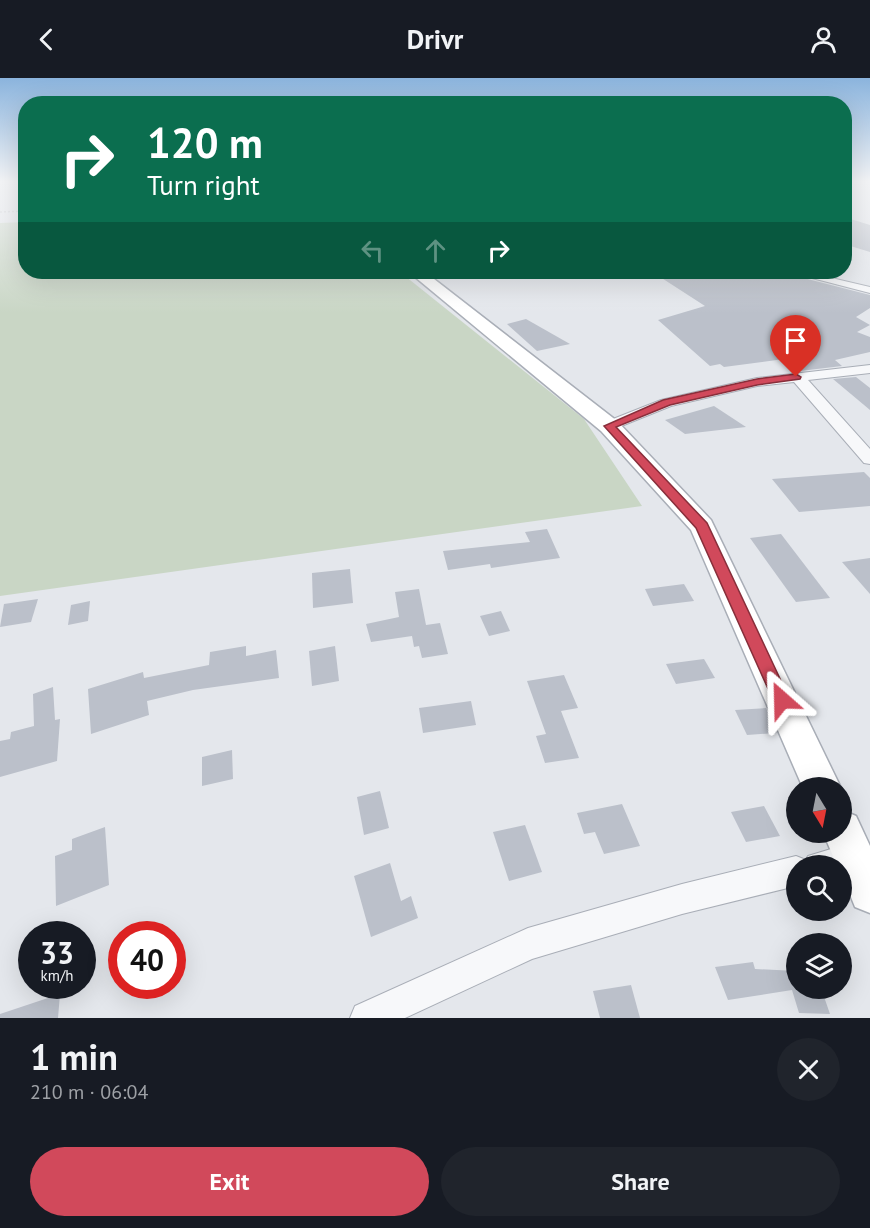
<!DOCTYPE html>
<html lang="en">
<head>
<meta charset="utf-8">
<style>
  body { margin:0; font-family:"PT Sans",sans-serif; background:#20242c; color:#f1f3f6; height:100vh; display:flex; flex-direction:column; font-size:22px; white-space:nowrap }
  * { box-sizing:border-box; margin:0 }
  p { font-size:20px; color:#9ea1a6 }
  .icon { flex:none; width:33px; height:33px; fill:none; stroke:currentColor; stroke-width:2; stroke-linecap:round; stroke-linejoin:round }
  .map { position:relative; height:940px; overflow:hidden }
  .sheet { display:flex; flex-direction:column; background:#171b24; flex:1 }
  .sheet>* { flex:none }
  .top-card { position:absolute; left:18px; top:18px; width:834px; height:183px; border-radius:24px; box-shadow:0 6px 24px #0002; background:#0b6e4f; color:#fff; overflow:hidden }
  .needle { width:39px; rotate:170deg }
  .tools { position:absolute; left:786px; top:699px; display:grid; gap:12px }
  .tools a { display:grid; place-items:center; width:66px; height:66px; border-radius:50%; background:#171b24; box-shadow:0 6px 24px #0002; font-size:30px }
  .speed { position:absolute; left:18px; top:843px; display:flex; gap:12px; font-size:30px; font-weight:700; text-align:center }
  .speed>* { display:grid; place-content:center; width:78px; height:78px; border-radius:50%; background:#171b24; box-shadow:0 6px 24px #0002; line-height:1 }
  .speed small { font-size:15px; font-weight:400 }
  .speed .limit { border:9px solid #d22; background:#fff; color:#111 }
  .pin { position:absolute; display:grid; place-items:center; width:51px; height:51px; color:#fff; margin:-62px -26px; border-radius:50% 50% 50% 0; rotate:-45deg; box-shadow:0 0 6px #0007 }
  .pin .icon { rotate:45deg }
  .me { position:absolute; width:66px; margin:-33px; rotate:335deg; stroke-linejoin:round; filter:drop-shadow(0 0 4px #0008) }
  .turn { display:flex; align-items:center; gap:21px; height:126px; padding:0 30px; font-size:27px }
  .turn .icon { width:78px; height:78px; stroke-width:2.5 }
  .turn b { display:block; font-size:42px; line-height:51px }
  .lanes { display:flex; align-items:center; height:57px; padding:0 30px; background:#0003; justify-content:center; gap:30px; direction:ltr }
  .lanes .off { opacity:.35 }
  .round { display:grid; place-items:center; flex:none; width:63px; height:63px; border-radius:32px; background:#20242c }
  .summary { display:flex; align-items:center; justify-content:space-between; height:102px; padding:0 30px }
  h1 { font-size:36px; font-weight:600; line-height:45px }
  .cta { display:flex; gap:12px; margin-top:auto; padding:12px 30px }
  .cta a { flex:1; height:69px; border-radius:36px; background:#d1495b; color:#fff; font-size:24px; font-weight:600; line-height:69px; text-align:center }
  .cta a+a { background:#20242c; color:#f1f3f6 }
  header { display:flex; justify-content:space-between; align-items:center; height:78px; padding:0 30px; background:#171b24; font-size:27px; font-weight:600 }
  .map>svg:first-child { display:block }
</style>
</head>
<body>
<header><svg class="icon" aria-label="back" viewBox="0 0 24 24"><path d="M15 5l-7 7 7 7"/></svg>Drivr<svg class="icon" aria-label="person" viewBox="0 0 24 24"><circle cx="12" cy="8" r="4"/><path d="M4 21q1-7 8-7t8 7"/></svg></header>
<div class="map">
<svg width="870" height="940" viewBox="0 0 870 940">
  <rect width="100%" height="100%" fill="#e4e7ec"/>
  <!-- green -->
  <polygon fill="#c9d6c5" points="25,144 26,194 400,194 584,341 642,428 0,518 0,145"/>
  <!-- building -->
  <g fill="#bbc0ca">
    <polygon points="844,139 870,147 870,174 844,166"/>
    <polygon points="682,194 713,194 728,198 787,194 788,196 870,217 870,230 856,239 870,247 857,254 870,259 870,274 835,282 842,288 800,293 784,281 724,289 720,286 710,288 658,242 705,228 657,197"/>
    <polygon points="526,241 570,266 537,273 507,246"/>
    <polygon points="856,299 870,310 870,332 833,301"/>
    <polygon points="714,328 746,349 685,356 665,342"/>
    <polygon points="864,394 870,400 870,428 799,434 772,401"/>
    <polygon points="547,451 560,480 491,490 490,486 448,492 443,473 530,464 525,454"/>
    <polygon points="781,456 830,520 796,524 750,460"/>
    <polygon points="870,480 870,516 842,484"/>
    <polygon points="350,491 353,525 313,530 312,495"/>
    <polygon points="684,506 694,523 653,528 645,511"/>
    <polygon points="419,511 426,547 440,545 448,576 422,580 419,568 414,569 412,558 371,564 366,546 399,539 395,514"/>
    <polygon points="38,521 31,544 0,549 4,526"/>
    <polygon points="90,523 88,543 68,547 71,527"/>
    <polygon points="501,533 510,553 489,558 480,538"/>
    <polygon points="246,568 246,578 276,572 279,600 193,612 147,623 149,637 91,656 88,611 143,594 144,600 209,587 210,574"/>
    <polygon points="335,568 339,603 312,608 309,573"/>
    <polygon points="704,581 715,600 676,606 666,586"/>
    <polygon points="564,597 578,630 561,633 579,680 545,685 536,658 546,656 527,603"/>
    <polygon points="53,609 55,642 60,641 57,683 0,699 0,663 10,661 11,654 34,648 33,616"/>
    <polygon points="471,623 476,647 423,655 419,630"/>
    <polygon points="766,630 777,655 747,657 735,632"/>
    <polygon points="232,672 233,701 202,708 202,679"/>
    <polygon points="380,713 389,750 364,757 357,719"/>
    <polygon points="622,726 640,768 604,776 595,754 584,756 577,735"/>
    <polygon points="764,728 780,758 746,764 731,734"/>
    <polygon points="525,747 542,794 509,803 493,754"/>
    <polygon points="105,749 109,807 56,828 55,778 72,772 72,761"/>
    <polygon points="390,785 401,823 411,818 418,840 371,859 354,798"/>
    <polygon points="753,884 755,891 796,893 796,910 821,910 830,936 799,935 792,912 728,922 715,889"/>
    <polygon points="631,907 640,940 600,940 593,913"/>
    <polygon points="60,916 58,940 0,940 0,936"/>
  </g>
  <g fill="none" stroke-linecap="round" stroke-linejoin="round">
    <!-- street casing -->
    <g stroke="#a9aeb7" stroke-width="2">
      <g id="street">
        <polygon points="789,194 806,194 870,209 870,215"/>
        <polygon points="870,287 870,295 808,302 870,371 870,386 864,385 794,304 757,308 671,328 609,353 601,348 603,345 661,322 757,300"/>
        <polygon points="854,764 864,769 869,779 864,789 842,797 842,788 796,788 796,808 682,836 532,881 405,940 350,940 355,928 528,850 682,806 796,778 806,782 808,778"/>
      </g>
    </g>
    <!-- secondary casing -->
    <g stroke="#a9aeb7" stroke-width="3">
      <g id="secondary">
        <polygon points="409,194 425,194 617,343 711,442 841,710 803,710 691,452 601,353"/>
        <polygon points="842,732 856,738 870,768 870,835 855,829 842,797 842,788 837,788 823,754 842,754"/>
      </g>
    </g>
    <!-- path -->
    <polyline stroke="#c2c5cb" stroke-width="1.5" stroke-dasharray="2 2" stroke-linecap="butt" points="0,134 26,133"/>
    <!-- street -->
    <use href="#street" fill="#f7f8fa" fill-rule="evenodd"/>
    <!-- secondary -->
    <use href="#secondary" fill="#fff" fill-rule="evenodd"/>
  </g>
  <!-- sky -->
  <linearGradient id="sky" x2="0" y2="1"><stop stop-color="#8bb4dd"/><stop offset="0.44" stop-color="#f3f4f6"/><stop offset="1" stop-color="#f3f4f6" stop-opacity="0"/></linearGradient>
  <rect width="870" height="235" fill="url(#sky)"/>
  <!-- route -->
  <polygon fill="#d1495b" stroke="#882f3b" stroke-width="1.5" points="796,296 801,299 800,301 757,307 670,327 616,349 707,445 790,622 788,628 782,630 776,628 773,622 696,450 604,348 663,322 757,301"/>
</svg>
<div class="tools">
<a><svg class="needle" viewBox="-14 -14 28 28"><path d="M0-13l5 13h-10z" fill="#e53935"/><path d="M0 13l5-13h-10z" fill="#9ea1a6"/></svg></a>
<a><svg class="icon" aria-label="search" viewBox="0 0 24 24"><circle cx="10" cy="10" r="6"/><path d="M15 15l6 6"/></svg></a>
<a><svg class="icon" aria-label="layers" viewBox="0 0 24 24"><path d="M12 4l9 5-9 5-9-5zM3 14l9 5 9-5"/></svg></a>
</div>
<div class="speed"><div>33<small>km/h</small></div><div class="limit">40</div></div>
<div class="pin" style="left:796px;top:299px;background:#d93025"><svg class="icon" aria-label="arrive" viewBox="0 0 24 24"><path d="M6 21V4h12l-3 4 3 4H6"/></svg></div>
<svg class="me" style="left:782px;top:622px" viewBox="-20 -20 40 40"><path d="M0-17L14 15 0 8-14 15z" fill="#d1495b" stroke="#fff" stroke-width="4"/></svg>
<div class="top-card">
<div class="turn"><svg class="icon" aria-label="right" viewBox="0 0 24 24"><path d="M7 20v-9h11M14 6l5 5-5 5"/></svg><div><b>120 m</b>Turn right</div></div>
<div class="lanes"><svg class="icon off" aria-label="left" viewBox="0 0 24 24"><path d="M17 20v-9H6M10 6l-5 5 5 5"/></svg><svg class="icon off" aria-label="ahead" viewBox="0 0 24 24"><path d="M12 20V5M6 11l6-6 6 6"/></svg><svg class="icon" aria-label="right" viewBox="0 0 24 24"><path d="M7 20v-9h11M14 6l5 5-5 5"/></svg></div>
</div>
</div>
<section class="sheet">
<div class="summary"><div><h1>1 min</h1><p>210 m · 06:04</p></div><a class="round"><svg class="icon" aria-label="close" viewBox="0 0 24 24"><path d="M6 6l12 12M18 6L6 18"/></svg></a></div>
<div class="cta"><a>Exit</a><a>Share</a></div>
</section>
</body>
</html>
